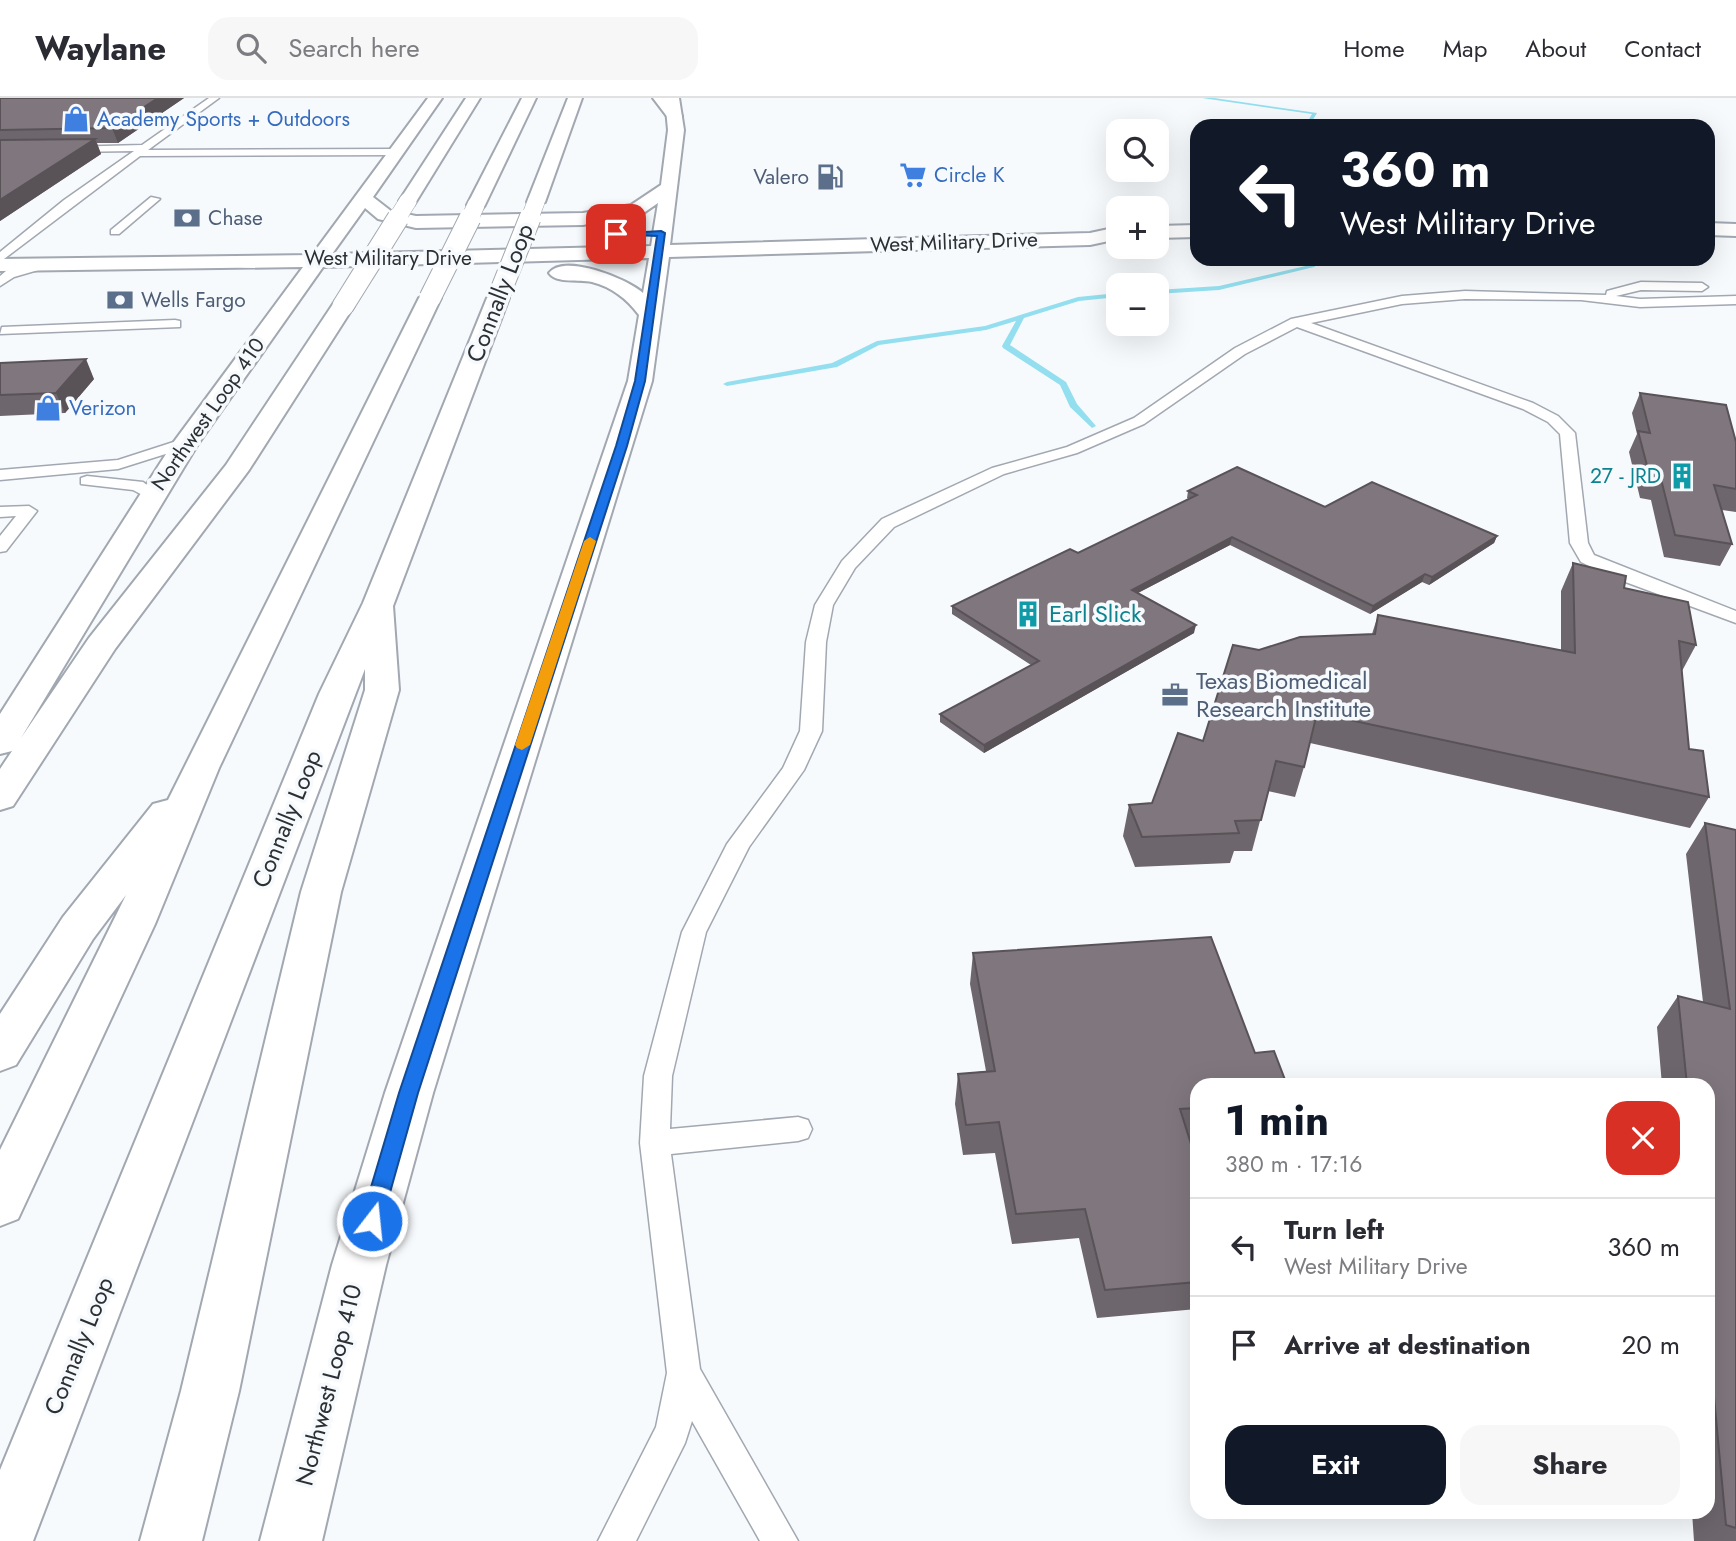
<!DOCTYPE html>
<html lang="en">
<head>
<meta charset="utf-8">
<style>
  body { margin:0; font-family:Jost,sans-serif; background:#f7f7f7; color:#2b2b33; height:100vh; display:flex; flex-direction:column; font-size:26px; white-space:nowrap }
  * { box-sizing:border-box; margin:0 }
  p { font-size:23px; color:#7c7c81 }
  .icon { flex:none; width:38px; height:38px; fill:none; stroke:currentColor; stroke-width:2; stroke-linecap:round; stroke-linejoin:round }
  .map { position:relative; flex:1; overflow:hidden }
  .drawer { position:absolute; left:1190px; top:980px; width:525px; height:441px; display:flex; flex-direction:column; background:#fff; border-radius:21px; box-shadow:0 7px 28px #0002 }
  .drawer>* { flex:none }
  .top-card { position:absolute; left:1190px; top:21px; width:525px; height:147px; border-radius:21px; box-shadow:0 7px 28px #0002; background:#111827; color:#fff; overflow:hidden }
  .controls { position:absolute; left:1106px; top:21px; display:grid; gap:14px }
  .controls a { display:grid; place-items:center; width:63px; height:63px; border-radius:14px; background:#fff; box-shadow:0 7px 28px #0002; font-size:35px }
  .pin { position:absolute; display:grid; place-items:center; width:60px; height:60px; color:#fff; margin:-30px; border-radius:14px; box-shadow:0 4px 10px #0006 }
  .me { position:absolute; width:77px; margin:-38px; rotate:16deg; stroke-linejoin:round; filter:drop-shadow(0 0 5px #0008) }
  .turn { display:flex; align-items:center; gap:24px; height:147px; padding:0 35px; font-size:32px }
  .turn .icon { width:91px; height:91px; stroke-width:2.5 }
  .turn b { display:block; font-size:49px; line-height:60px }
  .round { display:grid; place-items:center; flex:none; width:74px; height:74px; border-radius:21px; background:#f7f7f7 }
  .head { display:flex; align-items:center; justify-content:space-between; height:119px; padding:0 35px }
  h1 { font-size:42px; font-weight:700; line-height:52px; color:#111827 }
  .primary-button { display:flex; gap:14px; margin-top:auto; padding:14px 35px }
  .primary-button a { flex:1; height:80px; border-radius:21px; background:#111827; color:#fff; font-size:28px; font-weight:700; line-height:80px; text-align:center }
  .primary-button a+a { background:#f7f7f7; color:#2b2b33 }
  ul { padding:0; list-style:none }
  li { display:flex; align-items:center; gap:21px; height:98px; padding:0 35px; border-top:2px solid #e1e1e2 }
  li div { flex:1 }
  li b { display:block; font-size:26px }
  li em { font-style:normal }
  header { display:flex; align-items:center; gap:42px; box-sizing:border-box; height:98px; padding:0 35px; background:#fff; border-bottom:2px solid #e1e1e2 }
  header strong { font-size:33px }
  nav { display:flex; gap:38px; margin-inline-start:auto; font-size:24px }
  .search { width:490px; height:63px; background:#f7f7f7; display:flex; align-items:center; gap:18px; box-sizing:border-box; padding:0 24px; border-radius:21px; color:#7c7c81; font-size:26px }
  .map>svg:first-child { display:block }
</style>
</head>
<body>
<header>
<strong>Waylane</strong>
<div class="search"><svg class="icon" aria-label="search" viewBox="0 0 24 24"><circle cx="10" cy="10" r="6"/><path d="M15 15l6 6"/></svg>Search here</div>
<nav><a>Home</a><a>Map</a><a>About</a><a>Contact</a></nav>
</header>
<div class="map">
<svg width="1736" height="1443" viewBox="0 0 1736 1443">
  <rect width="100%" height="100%" fill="#f7fafd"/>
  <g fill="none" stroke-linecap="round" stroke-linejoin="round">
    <!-- stream -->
    <g fill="#94dfef" fill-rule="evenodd">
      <polygon points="1202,0 1214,0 1317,15 1309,28 1305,28 1312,16"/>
      <polygon points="1319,161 1326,161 1314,169 1219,192 1157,196 1157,192 1219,188 1310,167"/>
      <polygon points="1118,195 1118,199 1079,203 1024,220 1010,247 1066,284 1077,306 1096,328 1092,330 1070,309 1060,287 1003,250 1002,248 1016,223 986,232 879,247 837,269 727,288 723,286 727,284 832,265 877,243 985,228 1078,199"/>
    </g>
    <!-- lane casing -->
    <g stroke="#a2a8b1" stroke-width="3">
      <g id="lane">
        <polygon points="209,0 219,0 148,52 394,51 399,54 394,57 140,58 0,164 0,154 64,102 134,53 70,54 67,49 142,47"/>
        <polygon points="151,99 160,101 119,136 111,136 111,132"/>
        <polygon points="48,161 54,165 52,168 14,179 0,188 0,178 6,173"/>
        <polygon points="1641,184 1702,185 1708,189 1702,193 1641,192 1616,198 1640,201 1736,198 1736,206 1640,209 1581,202 1465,201 1402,206 1311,225 1533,305 1558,318 1575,335 1588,445 1594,457 1736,513 1736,525 1612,479 1581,464 1570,445 1560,336 1548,324 1523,311 1297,229 1245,256 1144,326 1077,355 1004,376 894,429 855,470 833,507 826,544 822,633 804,672 749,749 706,834 672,978 670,1031 798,1019 808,1022 812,1031 808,1040 798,1043 671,1056 700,1271 798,1443 760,1443 692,1323 685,1345 636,1443 598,1443 656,1329 667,1275 640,1045 644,978 682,834 727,746 783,670 800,633 806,544 815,507 842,463 882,421 992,370 1067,349 1134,320 1235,250 1291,221 1402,198 1465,193 1606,197 1607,193"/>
        <polygon points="175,222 180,223 180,229 0,236 2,229"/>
        <polygon points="186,340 191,342 191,348 118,371 0,382 0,372 118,362"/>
        <polygon points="87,378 143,384 160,397 152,402 133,392 81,386 81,380"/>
        <polygon points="29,408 37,413 6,453 0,454 0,438 16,418 0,419 0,409"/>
      </g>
    </g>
    <!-- secondary casing -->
    <g stroke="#a2a8b1" stroke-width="4">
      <g id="secondary">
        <path d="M428,0H442L373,99L391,113L416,118L583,115L631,107L661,87L668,32L665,0H679L684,32L670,147L1090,135L1118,129V141L1090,147L669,159L652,283L433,995L386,1167L322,1443H260L332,1167L385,995L628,283L639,217C627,201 612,189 592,184C579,181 557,186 549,175C564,155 628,181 643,195L649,160L323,169L198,346L21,640L89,540L226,367L335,203H351L354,208L249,372L115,551L13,708L0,712V671L12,653L0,656V616L173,345L303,169L0,173V161L312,157ZM658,105L651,148L332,156L365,110L378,121L416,130L583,127L642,116Z"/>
        <polygon points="466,0 480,0 414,107 402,107 399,103"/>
        <polygon points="1708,125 1736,126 1736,138 1708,137"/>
        <polygon points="1197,127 1197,139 1157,140 1157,128"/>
      </g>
    </g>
    <!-- highway casing -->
    <g stroke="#a2a8b1" stroke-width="4">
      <g id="highway">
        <polygon points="522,0 536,0 485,107 482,111 470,111 467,107"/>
        <polygon points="568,0 582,0 545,104 536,109 530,108 527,104"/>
        <polygon points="653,0 668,0 682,18 679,21 669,21"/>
        <polygon points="430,194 441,200 219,670 155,826 18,1121 0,1128 0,1052 126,797 93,841 16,967 0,973 0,916 63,819 153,706 168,702 419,200"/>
        <polygon points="498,194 509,200 393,508 399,592 341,794 239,1293 202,1443 140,1443 181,1293 301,794 365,592 365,571 33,1443 0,1443 0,1372 319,596 363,505 487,200"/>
      </g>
    </g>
    <!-- lane -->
    <use href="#lane" fill="#fff" fill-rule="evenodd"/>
    <!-- secondary -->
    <use href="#secondary" fill="#fff" fill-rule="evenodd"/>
    <!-- highway -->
    <use href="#highway" fill="#fff" fill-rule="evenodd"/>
    <!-- secondary-bridge-far1 casing -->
    <g stroke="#a2a8b1" stroke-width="18" stroke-linecap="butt">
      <polyline id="secondary-bridge-far1" points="396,122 408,103"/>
    </g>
    <!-- secondary-bridge casing -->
    <g stroke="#a2a8b1" stroke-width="23" stroke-linecap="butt">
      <polyline id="secondary-bridge" points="343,208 398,120"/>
    </g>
    <!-- highway-bridge-far1 casing -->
    <g stroke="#a2a8b1" stroke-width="18" stroke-linecap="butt">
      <g id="highway-bridge-far1">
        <polyline points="469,122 476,107"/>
        <polyline points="529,122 536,104"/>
      </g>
    </g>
    <!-- highway-bridge casing -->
    <g stroke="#a2a8b1" stroke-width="23" stroke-linecap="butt">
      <g id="highway-bridge">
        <polyline points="430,200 470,120"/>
        <polyline points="498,200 530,120"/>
      </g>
    </g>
    <!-- secondary-bridge-far1 -->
    <use href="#secondary-bridge-far1" stroke="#fff" stroke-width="17"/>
    <!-- secondary-bridge -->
    <use href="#secondary-bridge" stroke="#fff" stroke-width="21"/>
    <!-- highway-bridge-far1 -->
    <use href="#highway-bridge-far1" stroke="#fff" stroke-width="17"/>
    <!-- highway-bridge -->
    <use href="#highway-bridge" stroke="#fff" stroke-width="21"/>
  </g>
  <!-- wall -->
  <g fill="#6d666c">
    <polygon points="0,0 184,0 118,45 97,45 101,56 0,123"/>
    <polygon points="0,265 94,281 65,315 0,318"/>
    <polygon points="1640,295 1736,344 1736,414 1722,412 1732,446 1720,468 1664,459 1651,402 1640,400 1629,354 1637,336 1632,315"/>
    <polygon points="1188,393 1325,409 1497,438 1494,445 1429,487 1422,484 1370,516 1230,447 1138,495 1194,535 984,655 940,624 940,616 1031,567 952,516 952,508 1078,455 1189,401 1187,400"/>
    <polygon points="1573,465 1624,490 1696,547 1682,573 1689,651 1709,699 1690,730 1310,645 1304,669 1295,699 1268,693 1252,753 1234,753 1230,765 1135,769 1123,738 1129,707 1152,705 1203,643 1259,552 1372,536 1378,517 1561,552 1561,493"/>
    <polygon points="1705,725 1736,732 1736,1443 1694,1443 1692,1414 1708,1414 1708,987 1662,987 1657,929 1678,898 1703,904 1686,756"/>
    <polygon points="973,855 1197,987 1197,1039 1189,1040 1197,1065 1197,1211 1097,1220 1079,1140 1012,1146 995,1055 963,1057 955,1006 958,976 986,973 970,886"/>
  </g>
  <!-- shaded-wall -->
  <g fill="#595358">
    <polygon points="158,0 184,0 118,45 112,30"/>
    <polygon points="95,41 101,56 0,123 0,102"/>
    <polygon points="86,261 94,281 65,315 56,295"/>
    <polygon points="1497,438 1494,445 1429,487 1432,479"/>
    <polygon points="1232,439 1230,447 1130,499 1132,492"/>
    <polygon points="1425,476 1422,484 1370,516 1373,508"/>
    <polygon points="1196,527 1194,535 984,655 984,647"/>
  </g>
  <!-- building -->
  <g fill="#7f777d" stroke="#595358" stroke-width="2">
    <polygon points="0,0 158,0 112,30 0,32"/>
    <polygon points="95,41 0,102 0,42"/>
    <polygon points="86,261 56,295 0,297 0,265"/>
    <polygon points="1640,295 1726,307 1736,344 1736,391 1714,387 1732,446 1675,437 1661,381 1650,379 1638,333 1650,335"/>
    <polygon points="1237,369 1325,409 1372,384 1497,438 1432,479 1425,476 1373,508 1232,439 1132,492 1196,527 984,647 940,616 1039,563 952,508 1070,451 1078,455 1197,397 1188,393"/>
    <polygon points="1573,465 1626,478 1624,490 1688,504 1696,547 1679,543 1689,651 1703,653 1709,699 1317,615 1304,669 1276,663 1261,722 1235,723 1239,735 1142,739 1129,707 1152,705 1178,635 1203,643 1233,547 1259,552 1300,539 1375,536 1378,517 1575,555"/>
    <polygon points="1705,725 1736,732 1736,1430 1726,1427 1708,1235 1708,987 1687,987 1678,898 1730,911"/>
    <polygon points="1211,839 1255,955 1274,953 1287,987 1197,987 1197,1010 1180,1011 1197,1065 1197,1184 1105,1192 1085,1111 1016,1116 999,1024 966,1027 958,976 995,973 973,855"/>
  </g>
  <!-- route -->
  <polygon fill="#1a73e8" stroke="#114b97" stroke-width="2" points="661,133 665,135 645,283 627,348 418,995 382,1123 379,1130 372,1133 364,1130 361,1123 399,995 616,348 635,283 657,138 612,136"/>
  <!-- slow -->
  <polygon fill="#f59e0b" points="590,439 596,443 530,647 522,652 517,650 515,647 584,443"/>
  <!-- icons -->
  <defs>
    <g id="shop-bare" transform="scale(2.1)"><path d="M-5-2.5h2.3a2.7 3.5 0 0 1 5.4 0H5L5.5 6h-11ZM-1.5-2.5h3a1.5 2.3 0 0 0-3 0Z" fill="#3f7fe0" stroke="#f7fafd" stroke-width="2.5" paint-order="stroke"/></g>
    <g id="supermarket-bare" transform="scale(2.1)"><path d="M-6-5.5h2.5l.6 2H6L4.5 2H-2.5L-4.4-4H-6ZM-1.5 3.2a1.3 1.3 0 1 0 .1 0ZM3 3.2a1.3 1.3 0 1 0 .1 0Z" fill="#3f7fe0" stroke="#f7fafd" stroke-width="2.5" paint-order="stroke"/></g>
    <g id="fuel-bare" transform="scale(2.1)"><path d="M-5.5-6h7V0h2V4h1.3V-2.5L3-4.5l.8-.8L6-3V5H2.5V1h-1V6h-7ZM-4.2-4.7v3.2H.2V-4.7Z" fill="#5c6f8a" stroke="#f7fafd" stroke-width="2.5" paint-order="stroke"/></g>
    <g id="bank-bare" transform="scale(2.1)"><path d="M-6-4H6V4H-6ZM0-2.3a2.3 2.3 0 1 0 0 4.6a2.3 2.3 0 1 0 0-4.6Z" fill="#5c6f8a" stroke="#f7fafd" stroke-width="2.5" paint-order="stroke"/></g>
    <g id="building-bare" transform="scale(2.1)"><path d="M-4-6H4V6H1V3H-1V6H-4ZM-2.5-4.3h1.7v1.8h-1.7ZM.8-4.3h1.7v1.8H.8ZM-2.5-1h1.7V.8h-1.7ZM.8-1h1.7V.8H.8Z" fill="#0f9aa8" stroke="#f7fafd" stroke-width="2.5" paint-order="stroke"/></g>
    <g id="office-bare" transform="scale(2.1)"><path d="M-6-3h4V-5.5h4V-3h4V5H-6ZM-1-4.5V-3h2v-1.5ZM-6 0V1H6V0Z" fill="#5c6f8a" stroke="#f7fafd" stroke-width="2.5" paint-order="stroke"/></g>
  </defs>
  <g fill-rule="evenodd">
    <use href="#shop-bare" x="76" y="21"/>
    <use href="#supermarket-bare" x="913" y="77"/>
    <use href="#fuel-bare" x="830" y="79"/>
    <use href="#bank-bare" x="187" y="120"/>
    <use href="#bank-bare" x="120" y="202"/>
    <use href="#shop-bare" x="48" y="310"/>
    <use href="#building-bare" x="1682" y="378"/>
    <use href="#building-bare" x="1028" y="516"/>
    <use href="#office-bare" x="1175" y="597"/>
  </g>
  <g text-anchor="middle" stroke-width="7" stroke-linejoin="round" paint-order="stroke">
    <!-- far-shop labels -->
    <g font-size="21" fill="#366cbe" stroke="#f7fafd" text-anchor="start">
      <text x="97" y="28">Academy Sports + Outdoors</text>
      <text x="934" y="84">Circle K</text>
      <text x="69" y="317">Verizon</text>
    </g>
    <!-- far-service labels -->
    <g font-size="21" fill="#4e5e75" stroke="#f7fafd" text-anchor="start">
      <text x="809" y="86" text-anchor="end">Valero</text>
      <text x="208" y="127">Chase</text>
      <text x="141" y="209">Wells Fargo</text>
    </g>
    <!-- far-street labels -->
    <g font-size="21" fill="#2c2f33" stroke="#f7fafd">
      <text transform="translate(954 144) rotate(-2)" y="7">West Military Drive</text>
      <text x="388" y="167">West Military Drive</text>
      <text transform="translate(208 316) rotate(-55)" y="7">Northwest Loop 410</text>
    </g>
    <!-- far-culture labels -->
    <g font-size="21" fill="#0d838f" stroke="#f7fafd" text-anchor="end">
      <text x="1661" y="385">27 - JRD</text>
    </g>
    <!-- street labels -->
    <g font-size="24" fill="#2c2f33" stroke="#f7fafd">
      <text transform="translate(500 195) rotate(-69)" y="8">Connally Loop</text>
      <text transform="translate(287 721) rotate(-68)" y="8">Connally Loop</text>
      <text transform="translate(79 1248) rotate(-68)" y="8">Connally Loop</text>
      <text transform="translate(329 1287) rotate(-76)" y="8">Northwest Loop 410</text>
    </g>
    <!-- culture labels -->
    <g font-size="24" fill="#0d838f" stroke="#f7fafd" text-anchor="start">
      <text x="1049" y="524">Earl Slick</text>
    </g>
    <!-- service labels -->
    <g font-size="24" fill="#4e5e75" stroke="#f7fafd" text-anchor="start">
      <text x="1196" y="591">Texas Biomedical<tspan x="1196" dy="28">Research Institute</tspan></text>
    </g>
  </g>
</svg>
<div class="controls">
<a><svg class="icon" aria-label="search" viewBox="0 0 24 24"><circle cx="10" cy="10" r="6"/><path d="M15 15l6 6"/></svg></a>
<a>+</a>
<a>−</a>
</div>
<div class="pin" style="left:616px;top:136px;background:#d93025"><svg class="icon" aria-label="arrive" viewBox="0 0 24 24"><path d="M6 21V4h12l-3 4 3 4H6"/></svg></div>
<svg class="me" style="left:372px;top:1123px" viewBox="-20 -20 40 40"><circle r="17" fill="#1a73e8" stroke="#fff" stroke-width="3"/><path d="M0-11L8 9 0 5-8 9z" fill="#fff"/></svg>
<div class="top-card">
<div class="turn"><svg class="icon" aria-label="left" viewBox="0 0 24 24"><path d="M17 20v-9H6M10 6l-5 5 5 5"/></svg><div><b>360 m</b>West Military Drive</div></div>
</div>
<section class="drawer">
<div class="head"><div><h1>1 min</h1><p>380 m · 17:16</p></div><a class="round" style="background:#d93025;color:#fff"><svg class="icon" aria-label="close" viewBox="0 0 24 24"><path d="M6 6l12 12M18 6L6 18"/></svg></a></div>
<ul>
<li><svg class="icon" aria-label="left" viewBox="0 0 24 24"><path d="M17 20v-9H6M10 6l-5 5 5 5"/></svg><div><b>Turn left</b><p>West Military Drive</p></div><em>360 m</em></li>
<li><svg class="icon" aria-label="arrive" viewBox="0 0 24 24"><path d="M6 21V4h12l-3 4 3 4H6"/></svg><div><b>Arrive at destination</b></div><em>20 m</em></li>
</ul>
<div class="primary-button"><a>Exit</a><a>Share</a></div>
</section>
</div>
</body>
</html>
